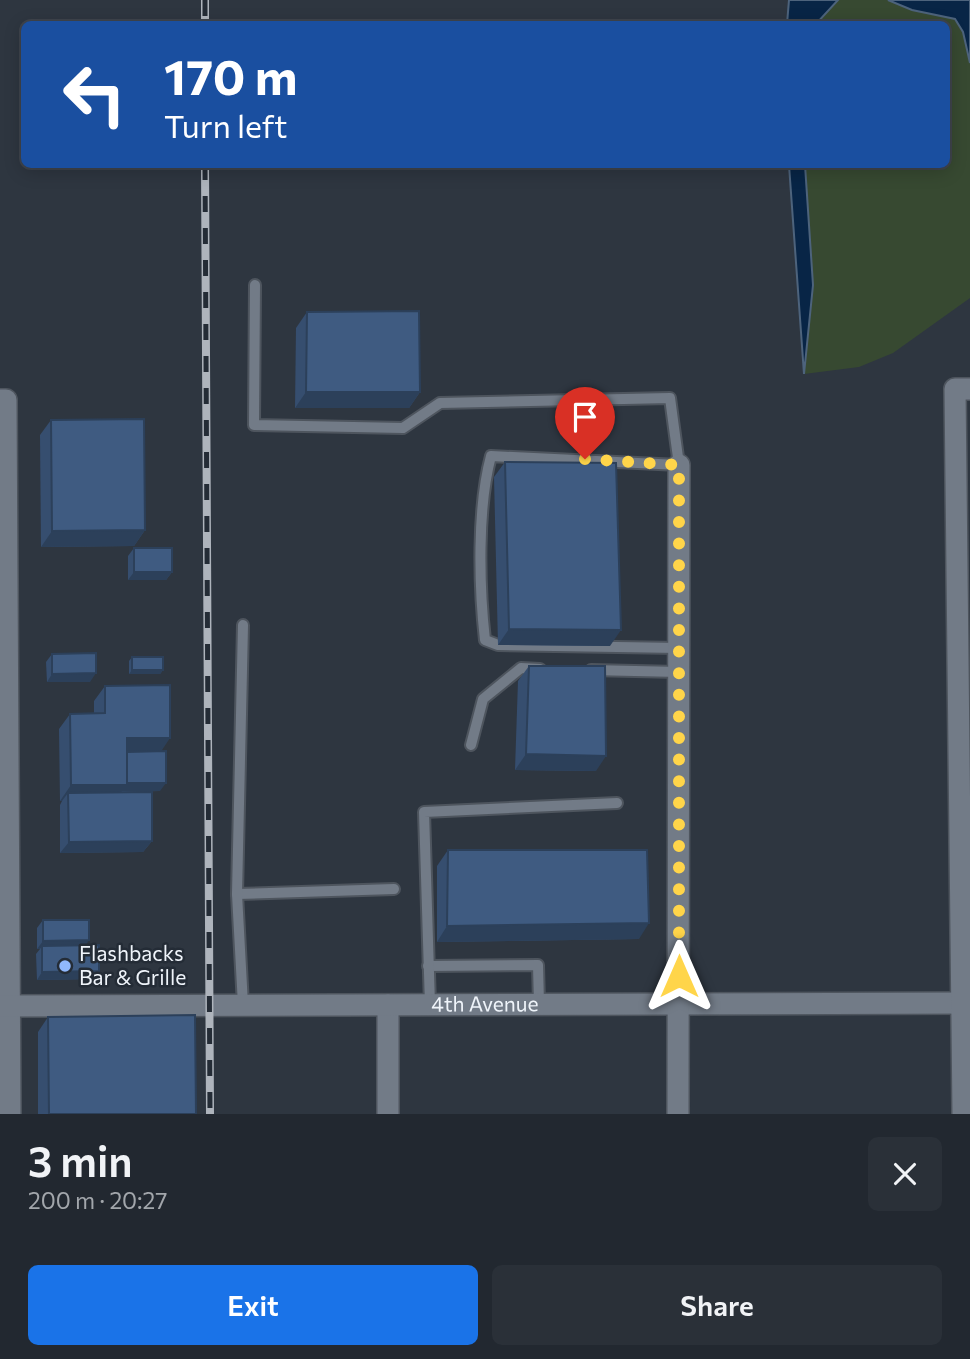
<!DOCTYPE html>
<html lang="en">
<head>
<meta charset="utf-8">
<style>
  body { margin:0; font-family:Commissioner,sans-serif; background:#2a3038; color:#f1f3f6; height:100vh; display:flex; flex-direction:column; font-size:26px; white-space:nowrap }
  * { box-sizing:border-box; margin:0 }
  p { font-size:23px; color:#a2a6ab }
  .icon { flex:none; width:38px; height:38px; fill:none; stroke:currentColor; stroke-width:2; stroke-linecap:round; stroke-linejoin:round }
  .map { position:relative; height:1114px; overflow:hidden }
  .side { display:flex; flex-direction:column; background:#222830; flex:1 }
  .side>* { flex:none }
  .banner { position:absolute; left:21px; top:21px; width:929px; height:147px; border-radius:10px; box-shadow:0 4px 18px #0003,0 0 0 2px #3f444c; background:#1a4fa0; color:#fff; overflow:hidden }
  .pin { position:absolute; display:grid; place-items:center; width:60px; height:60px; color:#fff; margin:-72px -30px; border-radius:50% 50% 50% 0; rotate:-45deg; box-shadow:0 0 7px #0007 }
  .pin .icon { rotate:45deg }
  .me { position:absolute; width:77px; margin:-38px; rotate:0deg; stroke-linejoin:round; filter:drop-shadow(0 0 5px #0008) }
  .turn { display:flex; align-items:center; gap:24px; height:147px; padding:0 28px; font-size:32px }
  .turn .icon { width:91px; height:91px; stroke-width:2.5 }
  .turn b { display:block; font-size:49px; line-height:60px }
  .round { display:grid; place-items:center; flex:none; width:74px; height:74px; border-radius:10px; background:#2a3038 }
  .summary { display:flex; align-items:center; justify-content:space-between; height:119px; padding:0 28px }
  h1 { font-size:42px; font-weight:600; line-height:52px }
  .cta { display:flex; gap:14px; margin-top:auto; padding:14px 28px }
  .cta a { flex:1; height:80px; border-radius:10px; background:#1a73e8; color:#fff; font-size:28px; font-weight:600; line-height:80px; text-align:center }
  .cta a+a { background:#2a3038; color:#f1f3f6 }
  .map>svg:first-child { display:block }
</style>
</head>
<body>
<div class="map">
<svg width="970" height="1114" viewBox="0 0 970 1114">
  <rect width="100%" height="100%" fill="#2e3640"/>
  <!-- green -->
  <polygon fill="#374931" points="838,0 888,0 912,10 955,19 963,32 970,63 970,298 893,353 859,367 804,374 813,285 805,165 947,164 947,24 816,24"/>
  <!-- water -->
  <g fill="#082546" stroke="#4d637c" stroke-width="2">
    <polygon points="789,0 838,0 816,24 787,24"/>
    <polygon points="888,0 970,0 970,63 963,32 955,19 912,10"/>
    <polygon points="789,165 805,165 813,285 804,374"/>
  </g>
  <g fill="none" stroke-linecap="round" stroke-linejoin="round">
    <!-- service casing -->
    <g stroke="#4e555e" stroke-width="14">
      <g id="service">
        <path d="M255,285L254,425L403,428L440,403L670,398L679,465L491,456C477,508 479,587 485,640L498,645L679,648"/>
        <polyline points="591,670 679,672"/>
        <polyline points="471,745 483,699 521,668 540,669"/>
        <polyline points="237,894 394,889"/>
        <polyline points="428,966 538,965 539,1004"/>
        <polyline points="243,1005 237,894 243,625"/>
        <polyline points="430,1005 424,812 617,803"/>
      </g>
    </g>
    <!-- minor casing -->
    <g stroke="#4e555e" stroke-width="24">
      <g id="minor">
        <polyline points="0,400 6,400 10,1114"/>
        <polyline points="388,1005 388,1114"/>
        <path id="s1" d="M0,1006L970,1003"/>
        <polyline points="678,1114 679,465"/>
        <polyline points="963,1114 955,389 970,389"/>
      </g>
    </g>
    <!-- service -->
    <use href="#service" stroke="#727b87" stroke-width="10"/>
    <!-- minor -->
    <use href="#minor" stroke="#727b87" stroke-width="21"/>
    <!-- rail casing -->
    <g stroke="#aeb4bc" stroke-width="8">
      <g id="rail">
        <polyline points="205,0 205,24"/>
        <polyline points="205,164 210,1114"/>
      </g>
    </g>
    <!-- rail -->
    <use href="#rail" stroke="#242c36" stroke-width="5" stroke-dasharray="16" stroke-linecap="butt"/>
  </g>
  <!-- wall -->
  <g fill="#364e6f">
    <polygon points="307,312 420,392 409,408 295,408 296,328"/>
    <polygon points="51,420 145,530 134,546 41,547 40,435"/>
    <polygon points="505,462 610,646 498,645 494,477"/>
    <polygon points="134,548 172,572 166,580 128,580 128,556"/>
    <polygon points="52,654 90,682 47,682 46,662"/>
    <polygon points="132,657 163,670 160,674 129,674 129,661"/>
    <polygon points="529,666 596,771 515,770 518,681"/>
    <polygon points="105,686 161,751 160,791 122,792 152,841 143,852 60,853 60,805 62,801 60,801 59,729 70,714 94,713 94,701"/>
    <polygon points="448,850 639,939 437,942 437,866"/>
    <polygon points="43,920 86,945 99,971 94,979 37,980 36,954 40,949 37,949 37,928"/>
    <polygon points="48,1017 196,1114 38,1114 38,1032"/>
  </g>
  <!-- shaded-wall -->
  <g fill="#2c405a">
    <polygon points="306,392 420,392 409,408 295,408"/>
    <polygon points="145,530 134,546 41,547 52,531"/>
    <polygon points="134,572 172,572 166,580 128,580"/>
    <polygon points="509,629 621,630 610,646 498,645"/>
    <polygon points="132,670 163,670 160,674 129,674"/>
    <polygon points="96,673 90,682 47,682 52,674"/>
    <polygon points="127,738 170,738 160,753 127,752"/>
    <polygon points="526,754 606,756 596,771 515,770"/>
    <polygon points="127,783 166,783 160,791 122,791 116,800 68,793 62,801 60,801 71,785"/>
    <polygon points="152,841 143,852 60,853 69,842"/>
    <polygon points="649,923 639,939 437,942 447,926"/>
    <polygon points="89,940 84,948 42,946 40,949 37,949 43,941"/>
    <polygon points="99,971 94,979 37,980 42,972"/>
  </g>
  <!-- building -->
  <g fill="#3f5b81" stroke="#2c405a" stroke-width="2">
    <polygon points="419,311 420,392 306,392 307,312"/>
    <polygon points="144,419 145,530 52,531 51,420"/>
    <polygon points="505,462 616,463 621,630 509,629"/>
    <rect x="134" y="548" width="38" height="24"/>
    <polygon points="96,653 96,673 52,674 52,654"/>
    <rect x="132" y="657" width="31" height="13"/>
    <polygon points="529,666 605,666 606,756 526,754"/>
    <polygon points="170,685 170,738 127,738 127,785 71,785 70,714 105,713 105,686"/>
    <polygon points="166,751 166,783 127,783 127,752"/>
    <polygon points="152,792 152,841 69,842 68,793"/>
    <polygon points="448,850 647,850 649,923 447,926"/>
    <polygon points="43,920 89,920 89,940 43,941"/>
    <polygon points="99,945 99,971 42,972 42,946"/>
    <polygon points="195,1015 196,1114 49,1114 48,1017"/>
  </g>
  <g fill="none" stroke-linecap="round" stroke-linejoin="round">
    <!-- route -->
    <polyline stroke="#ffd54a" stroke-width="12" stroke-dasharray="0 21.6" points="585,459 679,465 679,976"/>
  </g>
  <!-- markers -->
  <circle fill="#90b8fd" stroke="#242c36" stroke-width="2.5" cx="65" cy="966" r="7"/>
  <g text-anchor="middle" stroke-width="5" stroke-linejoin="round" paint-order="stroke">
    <!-- poi labels -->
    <g font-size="21" fill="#eff4fa" stroke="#242c36" text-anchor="start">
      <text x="79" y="961">Flashbacks<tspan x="79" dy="24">Bar &amp; Grille</tspan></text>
    </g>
    <!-- street labels -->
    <g font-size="21" fill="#eff4fa" stroke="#242c36">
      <text dy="7" stroke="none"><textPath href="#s1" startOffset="485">4th Avenue</textPath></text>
    </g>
  </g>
</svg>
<div class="pin" style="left:585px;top:459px;background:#d93025"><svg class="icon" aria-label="arrive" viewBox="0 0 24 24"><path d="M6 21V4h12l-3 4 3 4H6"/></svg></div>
<svg class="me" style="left:679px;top:976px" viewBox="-20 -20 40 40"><path d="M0-17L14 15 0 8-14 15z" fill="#ffd54a" stroke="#fff" stroke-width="4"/></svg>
<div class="banner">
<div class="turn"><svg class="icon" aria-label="left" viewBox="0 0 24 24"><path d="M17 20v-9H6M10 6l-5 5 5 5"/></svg><div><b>170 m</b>Turn left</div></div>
</div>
</div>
<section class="side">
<div class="summary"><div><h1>3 min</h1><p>200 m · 20:27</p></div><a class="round"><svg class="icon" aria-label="close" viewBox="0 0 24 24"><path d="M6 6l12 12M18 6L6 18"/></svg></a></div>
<div class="cta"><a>Exit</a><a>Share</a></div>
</section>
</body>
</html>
